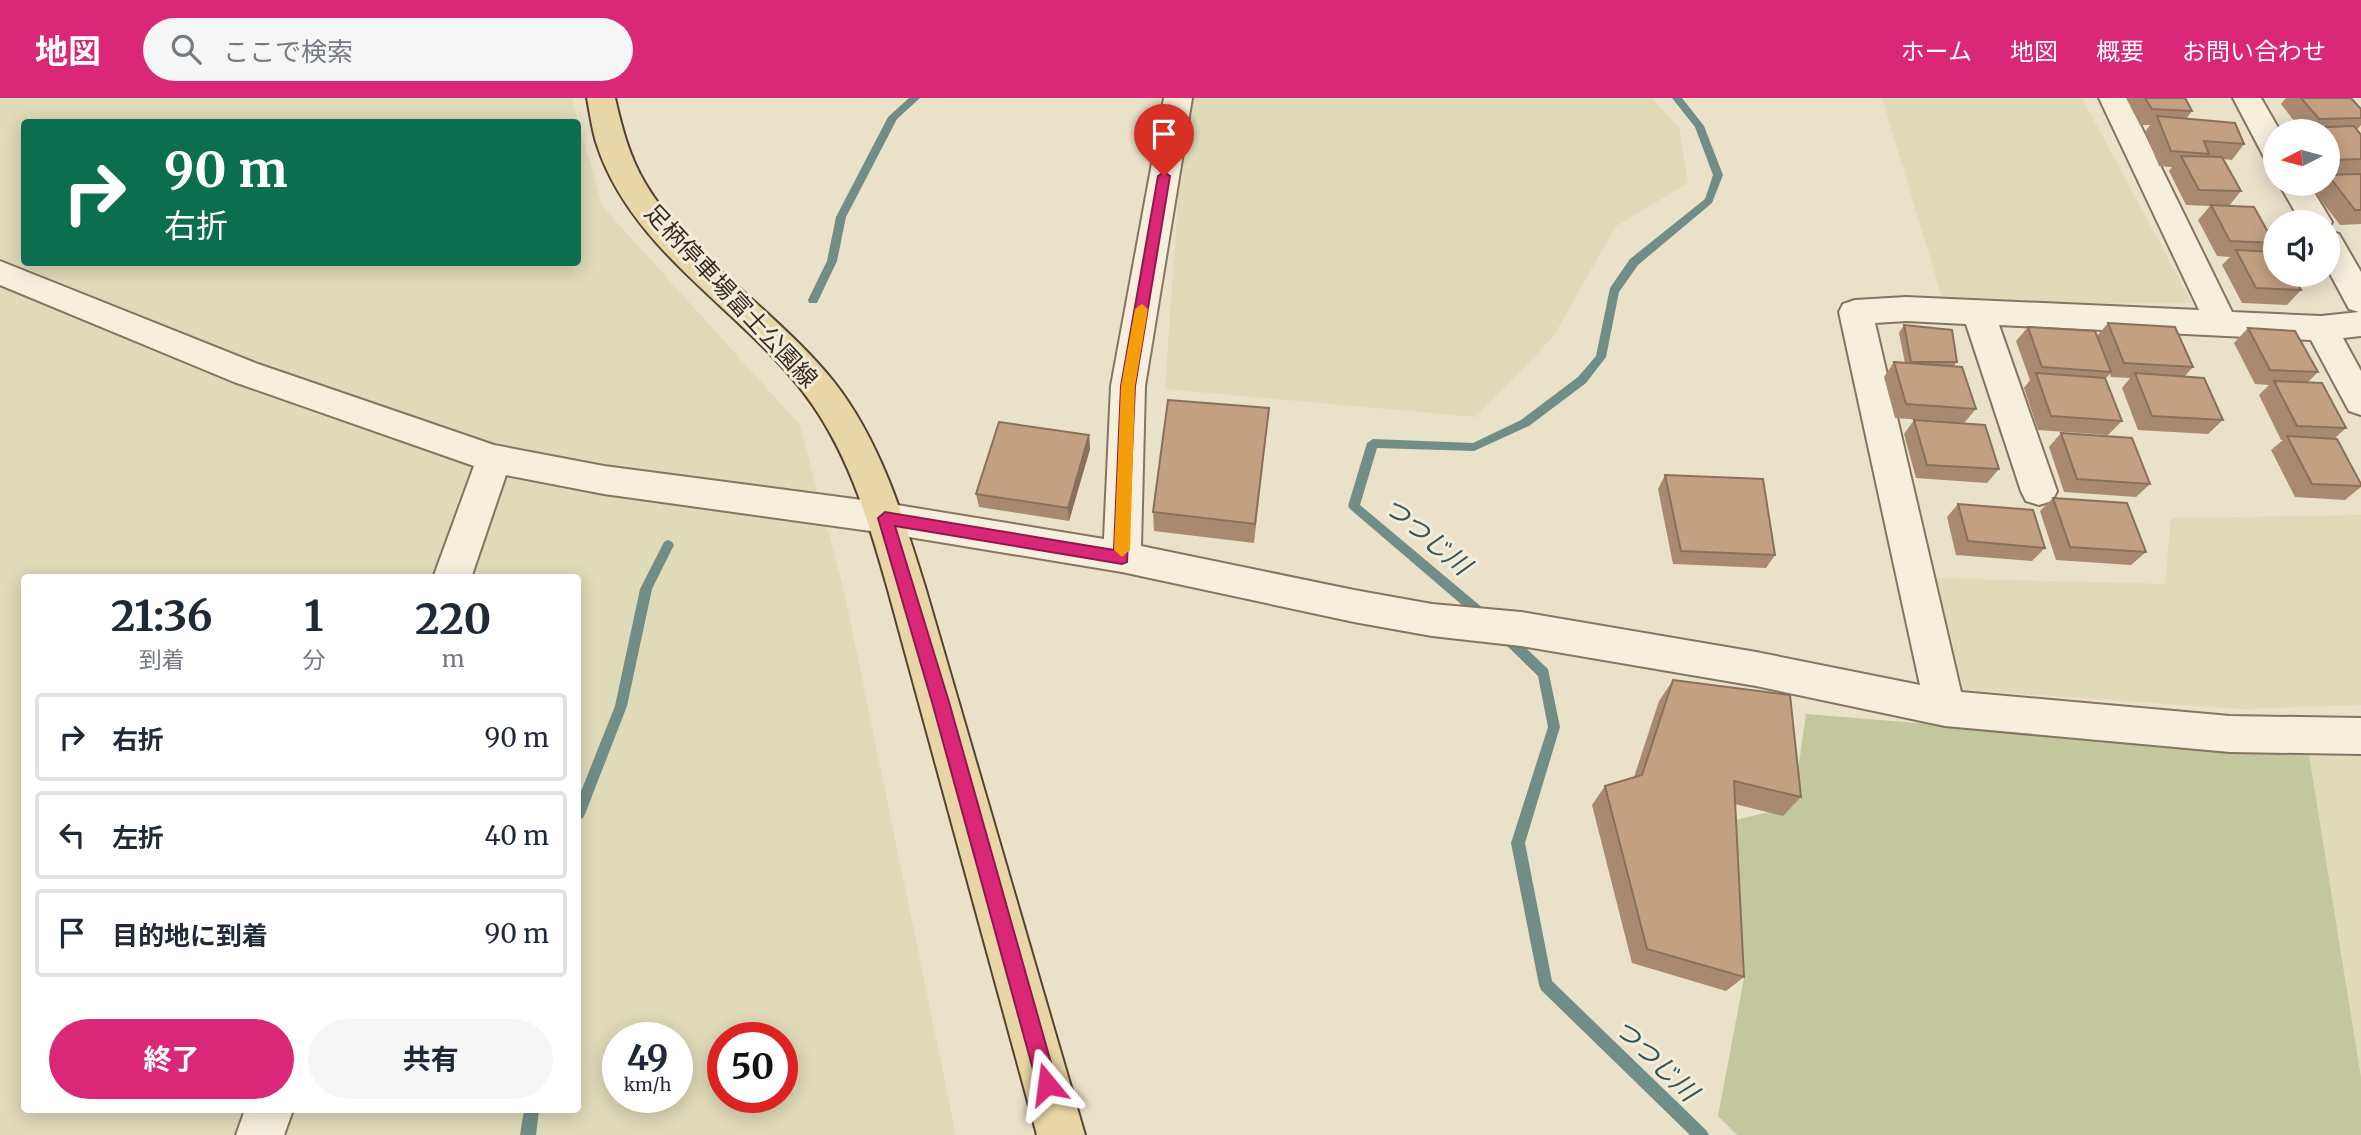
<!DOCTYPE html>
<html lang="ja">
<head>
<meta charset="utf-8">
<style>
  body { margin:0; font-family:Merriweather,"Noto Sans JP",serif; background:#f6f6f7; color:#1f2937; height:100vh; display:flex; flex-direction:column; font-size:26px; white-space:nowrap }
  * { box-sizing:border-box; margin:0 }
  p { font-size:23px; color:#747a83 }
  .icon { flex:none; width:38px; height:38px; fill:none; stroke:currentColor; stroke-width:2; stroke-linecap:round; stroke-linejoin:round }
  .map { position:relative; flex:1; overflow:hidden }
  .drawer { position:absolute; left:21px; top:476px; width:560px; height:539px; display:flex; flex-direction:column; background:#fff; border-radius:7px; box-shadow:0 4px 18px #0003 }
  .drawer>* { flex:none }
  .hud { position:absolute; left:21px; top:21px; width:560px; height:147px; border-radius:7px; box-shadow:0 4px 18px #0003; background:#0b6e4f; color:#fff; overflow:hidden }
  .needle { width:46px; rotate:264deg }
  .tools { position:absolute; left:2263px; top:21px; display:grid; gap:14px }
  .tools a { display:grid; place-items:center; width:77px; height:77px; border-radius:50%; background:#fff; box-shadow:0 4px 18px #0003; font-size:35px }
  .speed { position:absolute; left:602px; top:924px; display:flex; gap:14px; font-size:35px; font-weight:700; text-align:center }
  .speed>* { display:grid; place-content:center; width:91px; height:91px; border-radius:50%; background:#fff; box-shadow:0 4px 18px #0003; line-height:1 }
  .speed small { font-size:18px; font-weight:400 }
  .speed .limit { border:10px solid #d22; background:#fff; color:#111 }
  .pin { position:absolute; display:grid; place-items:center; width:60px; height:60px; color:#fff; margin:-72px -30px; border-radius:50% 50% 50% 0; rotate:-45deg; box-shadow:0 0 7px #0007 }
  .pin .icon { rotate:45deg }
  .me { position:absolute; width:77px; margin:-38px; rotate:344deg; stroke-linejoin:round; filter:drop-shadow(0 0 5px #0008) }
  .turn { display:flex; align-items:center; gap:24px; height:147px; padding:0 28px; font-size:32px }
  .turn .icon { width:91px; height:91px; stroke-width:2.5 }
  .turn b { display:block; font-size:49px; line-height:60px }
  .eta { display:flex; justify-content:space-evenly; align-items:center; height:119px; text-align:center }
  .eta b { font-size:42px; font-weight:700; line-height:49px }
  .primary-button { display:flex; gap:14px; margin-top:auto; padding:14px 28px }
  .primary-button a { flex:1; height:80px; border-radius:42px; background:#db2777; color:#fff; font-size:28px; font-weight:700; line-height:80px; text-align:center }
  .primary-button a+a { background:#f6f6f7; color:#1f2937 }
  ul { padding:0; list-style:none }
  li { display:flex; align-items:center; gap:21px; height:88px; margin:0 14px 10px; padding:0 14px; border:4px solid #e0e1e3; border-radius:7px }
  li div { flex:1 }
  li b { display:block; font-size:26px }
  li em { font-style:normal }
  header { display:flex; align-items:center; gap:42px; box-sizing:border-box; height:98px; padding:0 35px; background:#db2777; color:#fff }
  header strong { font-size:33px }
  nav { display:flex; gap:38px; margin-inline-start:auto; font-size:24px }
  .search { width:490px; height:63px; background:#f6f6f7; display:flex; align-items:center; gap:18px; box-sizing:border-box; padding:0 24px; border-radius:38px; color:#747a83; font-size:26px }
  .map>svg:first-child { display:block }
</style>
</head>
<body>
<header>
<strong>地図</strong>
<div class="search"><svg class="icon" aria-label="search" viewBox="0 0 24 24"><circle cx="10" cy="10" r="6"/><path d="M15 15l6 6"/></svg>ここで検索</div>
<nav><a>ホーム</a><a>地図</a><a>概要</a><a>お問い合わせ</a></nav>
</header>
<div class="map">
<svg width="2361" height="1037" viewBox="0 0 2361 1037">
  <rect width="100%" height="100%" fill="#eae1c9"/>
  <!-- farmland -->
  <g fill="#dfdab8" fill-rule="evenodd">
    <path d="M0,0H572L602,108L800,327L844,493L956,1037H0ZM24,24H578V164H24ZM24,480H578V1012H24ZM618,940H677V999H618ZM723,940H782V999H723Z"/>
    <polygon points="1185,0 1652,0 1679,30 1688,85 1616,128 1553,239 1476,319 1165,291"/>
    <polygon points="1882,0 2082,0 2192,205 1944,206"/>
    <polygon points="2361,417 2361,607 2243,611 1952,591 1931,480 2165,486 2171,420"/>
    <polygon points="2309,657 2361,658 2361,979"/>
  </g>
  <!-- green -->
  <polygon fill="#c2c79e" points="1806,616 2309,657 2361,979 2361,1037 1737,1037 1718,1018 1744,880 1736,722 1793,708"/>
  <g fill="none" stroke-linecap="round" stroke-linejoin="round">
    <!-- stream -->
    <g fill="#718d87" fill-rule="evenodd">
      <polygon points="909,0 920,0 897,21 846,119 837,163 817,205 809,205 808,202 827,163 836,119 888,19"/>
      <polygon points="1672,0 1682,0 1704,28 1723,77 1712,105 1638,167 1619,194 1606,259 1586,285 1529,328 1474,353 1377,350 1360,407 1490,516 1492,520 1490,524 1482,524 1350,411 1348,408 1367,345 1373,341 1473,345 1521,322 1578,279 1596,258 1610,190 1630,161 1705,101 1713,77 1695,29"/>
      <polygon points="668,442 672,444 674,447 652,491 627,608 585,716 583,720 578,722 578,701 615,608 640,491 664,444"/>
      <polygon points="1505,533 1509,534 1548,571 1560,629 1525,745 1552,883 1706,1032 1709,1037 1690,1037 1541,892 1539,887 1511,745 1548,629 1538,578 1501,542 1499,538 1501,534"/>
      <polygon points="524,1012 539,1012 536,1037 520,1037"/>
    </g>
    <!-- minor casing -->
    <g stroke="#857460" stroke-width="4">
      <g id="minor">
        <polygon points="1164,0 1192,0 1145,288 1141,448 1354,492 1432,506 1521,514 1756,554 1920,587 1839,214 1843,206 1855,202 1906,199 2199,212 2099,0 2127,0 2232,214 2321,218 2359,214 2349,211 2328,172 2328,133 2339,136 2361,174 2361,238 2343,240 2361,273 2361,317 2349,313 2311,242 1999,227 2057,393 2052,403 2039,407 2026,403 2021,393 1966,226 1906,223 1875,225 1961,594 2230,618 2361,620 2361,656 2230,654 1945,628 1756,588 1521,548 1432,538 1354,524 1122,474 885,435 604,396 506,377 471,480 433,480 474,368 234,284 0,187 0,163 258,266 494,347 604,368 885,405 1104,441 1111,288"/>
        <polygon points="2233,0 2261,0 2280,33 2275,33 2275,62 2264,59"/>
        <polygon points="2279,86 2309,86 2332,124 2328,131 2328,124 2301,124"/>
        <polygon points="245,1012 293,1012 284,1037 236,1037"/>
      </g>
    </g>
    <!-- major casing -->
    <g stroke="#534333" stroke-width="4">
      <path id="major" d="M587,0H615C622,30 629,58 645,85C688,158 779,215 834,284C881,344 904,421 926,492L1085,1037H1037L888,492C870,428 851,362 812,306C749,215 633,157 597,47C592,32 590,15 587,0Z"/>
    </g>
    <!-- minor -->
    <use href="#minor" fill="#f6efdc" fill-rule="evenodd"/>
    <!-- major -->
    <use href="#major" fill="#e9d6a6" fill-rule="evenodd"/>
  </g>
  <!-- wall -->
  <g fill="#a98a71">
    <polygon points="2126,0 2185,0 2192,13 2186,21 2244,46 2232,62 2223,61 2241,93 2229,108 2274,145 2266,153 2301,192 2287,207 2242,205 2222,167 2230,159 2217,158 2198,122 2210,108 2186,107 2169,73 2172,69 2159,68 2145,34 2150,27 2140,27"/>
    <polygon points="2286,0 2351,0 2361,11 2361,27 2357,32 2361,37 2361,76 2328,77 2328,33 2302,33 2281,6"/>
    <polygon points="2361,76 2361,126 2340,127 2313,92 2320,86 2328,86 2328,77"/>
    <polygon points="2108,225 2193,269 2184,279 2223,322 2208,336 2138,332 2122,290 2130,280 2111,279 2110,276 2105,281 2122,323 2108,337 2038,332 2024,290 2030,282 2016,243 2028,229 2097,238"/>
    <polygon points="1904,227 1957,264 1953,269 1976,311 1964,325 1895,320 1884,279 1894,264 1905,265 1899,235"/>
    <polygon points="2248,230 2318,274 2307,285 2346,330 2334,341 2361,386 2361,389 2345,402 2295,399 2271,352 2283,342 2281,342 2259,297 2269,287 2255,286 2234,245"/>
    <polygon points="1914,322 1999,371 1987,385 1916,380 1904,336"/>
    <polygon points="1267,330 1254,445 1154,433 1153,414"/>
    <polygon points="2061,335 2150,386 2136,399 2064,394 2049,349"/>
    <polygon points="1089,337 1090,351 1069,423 979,409 976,396"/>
    <polygon points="1665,377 1775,457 1766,470 1673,466 1658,391"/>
    <polygon points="2053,400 2146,454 2131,467 2056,462 2040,413"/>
    <polygon points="1958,406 2045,450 2032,463 1956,457 1947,419"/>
    <polygon points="1673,582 1801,699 1783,718 1735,706 1744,879 1726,893 1632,865 1592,707 1605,688 1634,679 1659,603"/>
  </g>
  <!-- shaded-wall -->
  <polygon fill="#89705c" points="1089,337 1090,351 1069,423 1068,410"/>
  <!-- building -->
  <g fill="#c4a083" stroke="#89705c" stroke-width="2">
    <polygon points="2145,0 2185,0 2192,13 2152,11"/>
    <polygon points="2301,0 2351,0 2361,11 2361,20 2319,21"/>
    <polygon points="2157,18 2235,25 2244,46 2204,43 2209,56 2171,53"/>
    <polygon points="2354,28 2361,37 2361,61 2330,62 2328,59 2328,33 2307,33 2305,30"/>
    <polygon points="2181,58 2222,59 2241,93 2199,92"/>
    <polygon points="2361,76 2361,112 2355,112 2328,77"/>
    <polygon points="2211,107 2254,109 2274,145 2230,143"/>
    <polygon points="2236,152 2275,154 2275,177 2293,177 2301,192 2256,190"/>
    <polygon points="2108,225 2175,229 2193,269 2124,265"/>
    <polygon points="1904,227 1952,232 1957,264 1911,264"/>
    <polygon points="2028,229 2095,233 2111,274 2042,269"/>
    <polygon points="2248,230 2295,233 2318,274 2270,272"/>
    <polygon points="1894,264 1962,269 1976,311 1906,306"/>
    <polygon points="2036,275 2105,280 2122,323 2051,318"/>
    <polygon points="2135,275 2204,280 2223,322 2152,318"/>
    <polygon points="2274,283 2322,285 2346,330 2297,328"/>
    <polygon points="1168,302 1269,310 1255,426 1153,414"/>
    <polygon points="1914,322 1985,327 1999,371 1927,367"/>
    <polygon points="999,324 1089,337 1068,410 976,396"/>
    <polygon points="2061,335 2132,340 2150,386 2077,381"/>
    <polygon points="2287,338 2337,341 2361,386 2361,388 2312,386"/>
    <polygon points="1665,377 1763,381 1775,457 1681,453"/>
    <polygon points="2053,400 2127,405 2146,454 2070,449"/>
    <polygon points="1958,406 2033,412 2045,450 1968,443"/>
    <polygon points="1673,582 1790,597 1801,699 1734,683 1744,879 1647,851 1605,688 1642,677"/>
  </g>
  <!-- route -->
  <polygon fill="#db2777" stroke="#8e194d" stroke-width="2" points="1164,74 1170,78 1135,288 1127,464 1122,466 895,428 949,604 1057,986 1054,993 1047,996 1040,993 1037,986 932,604 878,420 885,414 1114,452 1121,288 1158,78"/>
  <!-- slow -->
  <polygon fill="#f59e0b" points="1142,206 1148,211 1135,288 1130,452 1122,459 1114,452 1121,288 1135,211"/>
  <g text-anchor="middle" stroke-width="6" stroke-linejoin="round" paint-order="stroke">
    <!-- street labels -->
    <g font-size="24" fill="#372d22" stroke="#f2ecd8">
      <text transform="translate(731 198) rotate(47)" y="8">足柄停車場富士公園線</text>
    </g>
    <!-- water labels -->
    <g font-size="26" font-style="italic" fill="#335554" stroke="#f2ecd8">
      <text transform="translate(1427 438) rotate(40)" y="9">つつじ川</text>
      <text transform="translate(1656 962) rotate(44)" y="9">つつじ川</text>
    </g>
  </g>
</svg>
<div class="tools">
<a><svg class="needle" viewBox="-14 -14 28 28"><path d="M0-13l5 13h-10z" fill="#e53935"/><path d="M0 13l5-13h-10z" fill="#747a83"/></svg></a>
<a><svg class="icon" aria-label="sound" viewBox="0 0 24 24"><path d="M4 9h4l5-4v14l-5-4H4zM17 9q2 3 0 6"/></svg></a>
</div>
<div class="speed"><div>49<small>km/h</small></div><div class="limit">50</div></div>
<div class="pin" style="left:1164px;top:78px;background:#d93025"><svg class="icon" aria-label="arrive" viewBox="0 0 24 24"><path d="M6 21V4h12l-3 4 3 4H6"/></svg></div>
<svg class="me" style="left:1047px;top:986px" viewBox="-20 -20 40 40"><path d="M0-17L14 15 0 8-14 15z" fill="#db2777" stroke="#fff" stroke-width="4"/></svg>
<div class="hud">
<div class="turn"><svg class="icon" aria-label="right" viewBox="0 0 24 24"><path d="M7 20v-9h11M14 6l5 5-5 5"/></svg><div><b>90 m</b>右折</div></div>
</div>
<section class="drawer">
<div class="eta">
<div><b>21:36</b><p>到着</p></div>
<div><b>1</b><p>分</p></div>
<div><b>220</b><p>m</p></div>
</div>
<ul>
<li><svg class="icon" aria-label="right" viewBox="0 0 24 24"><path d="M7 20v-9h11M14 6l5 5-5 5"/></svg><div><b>右折</b></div><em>90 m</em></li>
<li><svg class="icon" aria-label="left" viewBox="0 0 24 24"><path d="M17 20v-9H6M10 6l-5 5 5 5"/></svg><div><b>左折</b></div><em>40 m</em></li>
<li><svg class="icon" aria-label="arrive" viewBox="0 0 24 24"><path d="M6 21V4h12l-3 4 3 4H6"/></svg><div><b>目的地に到着</b></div><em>90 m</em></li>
</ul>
<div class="primary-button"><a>終了</a><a>共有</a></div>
</section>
</div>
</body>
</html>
